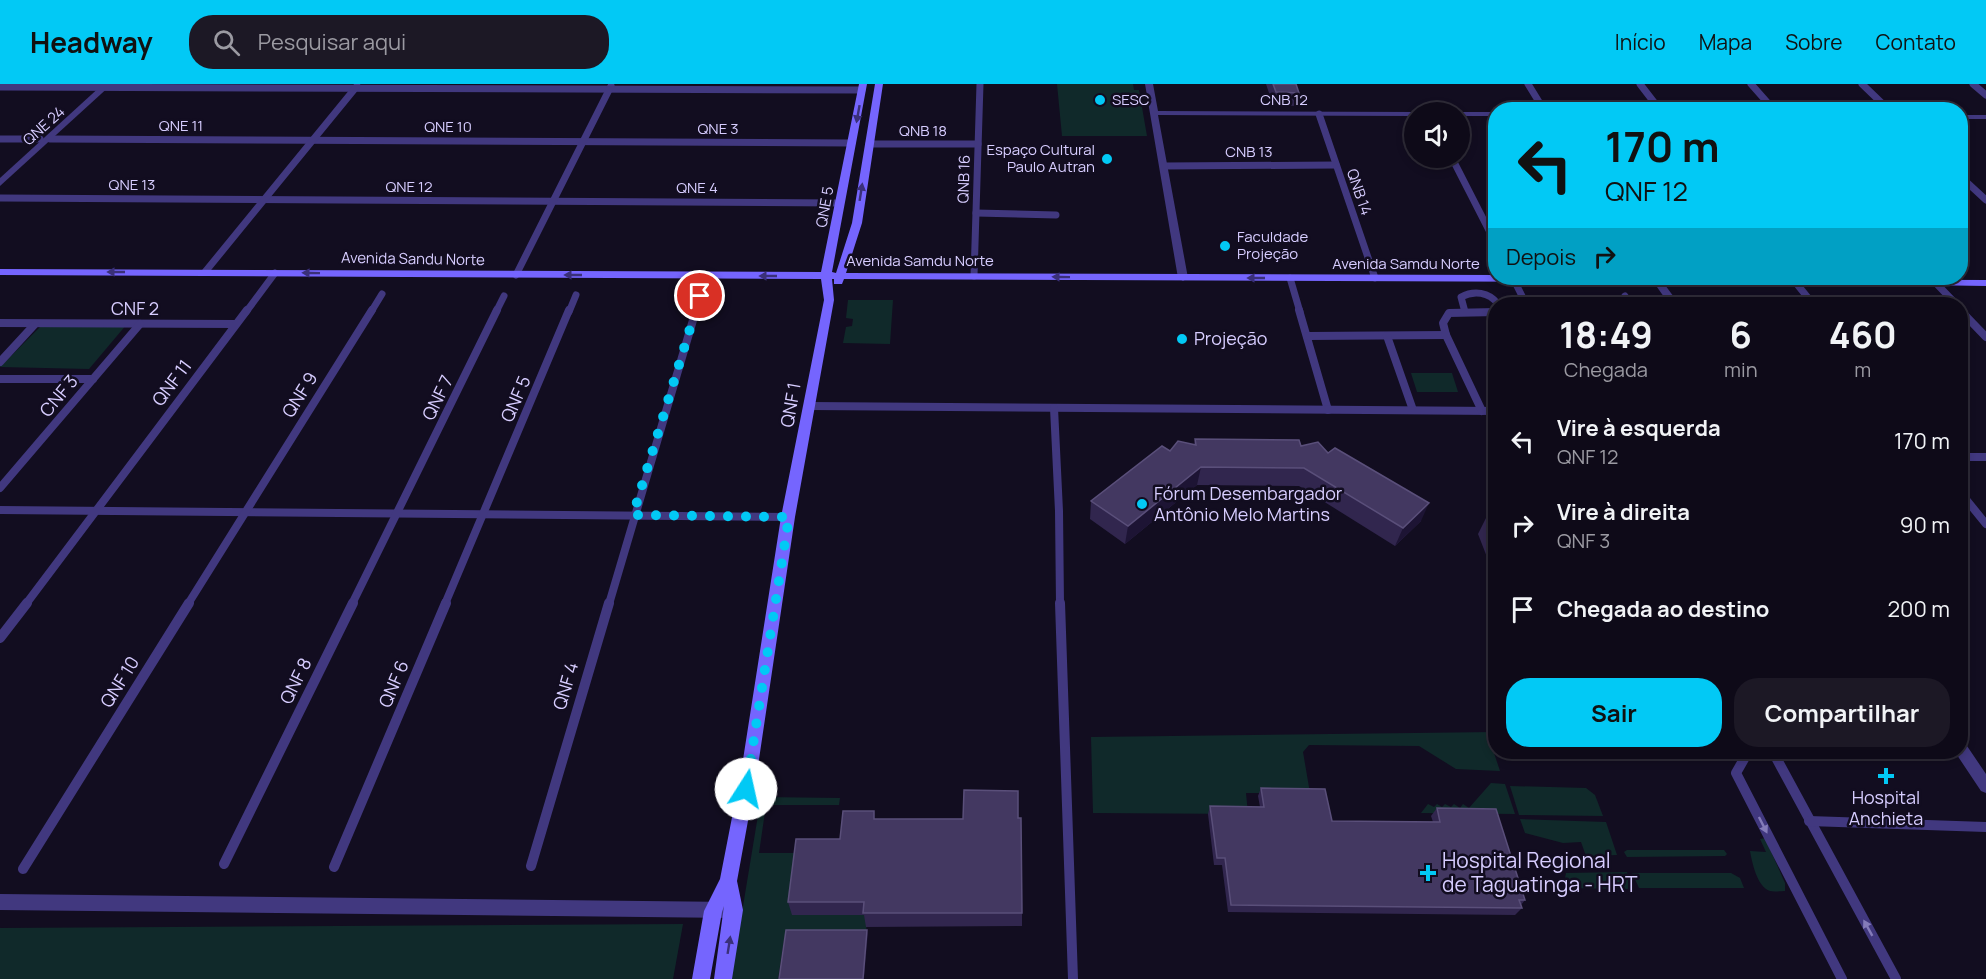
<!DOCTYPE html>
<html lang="pt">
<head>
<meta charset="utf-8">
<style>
  body { margin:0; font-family:Manrope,sans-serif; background:#1c1825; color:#f1f3f6; height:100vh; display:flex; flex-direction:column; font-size:22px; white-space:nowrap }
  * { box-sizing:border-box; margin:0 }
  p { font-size:20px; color:#9b9aa2 }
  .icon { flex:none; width:33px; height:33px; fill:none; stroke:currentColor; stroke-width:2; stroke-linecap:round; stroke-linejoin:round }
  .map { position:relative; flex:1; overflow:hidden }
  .side { position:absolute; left:1488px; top:213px; width:480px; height:462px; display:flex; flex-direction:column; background:#0e0a18; border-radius:24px; box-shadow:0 3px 9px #0003,0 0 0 2px #2e2b37 }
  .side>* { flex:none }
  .banner { position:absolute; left:1488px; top:18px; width:480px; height:183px; border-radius:24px; box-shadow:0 3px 9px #0003,0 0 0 2px #2e2b37; background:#02c9f5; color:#111; overflow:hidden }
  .buttons { position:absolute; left:1404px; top:18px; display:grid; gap:12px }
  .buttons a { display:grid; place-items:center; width:66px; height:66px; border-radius:50%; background:#0e0a18; box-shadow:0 3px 9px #0003,0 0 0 2px #2e2b37; font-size:30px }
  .pin { position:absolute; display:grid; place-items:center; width:51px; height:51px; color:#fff; margin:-26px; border:3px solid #fff; border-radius:50%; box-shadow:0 2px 6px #0007 }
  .me { position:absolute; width:66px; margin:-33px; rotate:10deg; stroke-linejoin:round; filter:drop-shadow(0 0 4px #0008) }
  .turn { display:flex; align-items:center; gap:21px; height:126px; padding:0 18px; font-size:27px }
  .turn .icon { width:78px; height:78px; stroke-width:2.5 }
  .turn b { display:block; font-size:42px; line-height:51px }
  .then { display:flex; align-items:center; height:57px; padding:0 18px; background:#0003; gap:12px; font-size:22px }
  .eta { display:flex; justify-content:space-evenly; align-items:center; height:102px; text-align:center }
  .eta b { font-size:36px; font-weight:700; line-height:42px }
  .cta { display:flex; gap:12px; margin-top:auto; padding:12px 18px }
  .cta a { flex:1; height:69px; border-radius:24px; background:#02c9f5; color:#111; font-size:24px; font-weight:700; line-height:69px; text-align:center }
  .cta a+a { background:#1c1825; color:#f1f3f6 }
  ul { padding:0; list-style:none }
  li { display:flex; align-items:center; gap:18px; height:84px; padding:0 18px }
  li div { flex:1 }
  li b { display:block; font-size:22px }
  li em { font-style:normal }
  header { display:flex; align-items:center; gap:36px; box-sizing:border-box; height:84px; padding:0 30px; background:#02c9f5; color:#111 }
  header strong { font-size:28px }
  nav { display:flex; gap:33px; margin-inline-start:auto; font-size:21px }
  .search { width:420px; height:54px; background:#1c1825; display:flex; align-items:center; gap:15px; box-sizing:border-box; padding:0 21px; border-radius:24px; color:#9b9aa2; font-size:22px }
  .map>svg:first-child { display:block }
</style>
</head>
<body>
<header>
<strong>Headway</strong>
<div class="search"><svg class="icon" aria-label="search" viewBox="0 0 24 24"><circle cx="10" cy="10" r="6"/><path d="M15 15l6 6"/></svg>Pesquisar aqui</div>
<nav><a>Início</a><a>Mapa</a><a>Sobre</a><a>Contato</a></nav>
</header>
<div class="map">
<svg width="1986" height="895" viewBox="0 0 1986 895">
  <rect width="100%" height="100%" fill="#120d20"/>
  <!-- green -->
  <g fill="#10292a">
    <polygon points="1057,0 1133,0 1134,6 1139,6 1147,52 1062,52"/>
    <polygon points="848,216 893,216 890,260 843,259 846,243 852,242 853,235 846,234"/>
    <polygon points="127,240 89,285 0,283 42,241"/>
    <polygon points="1411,289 1452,289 1458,308 1417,308"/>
    <polygon points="1495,648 1495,660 1491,660 1500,687 1456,685 1419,662 1309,661 1303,668 1310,709 1246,709 1248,730 1093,729 1091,653"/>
    <polygon points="1491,699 1505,700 1515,730 1421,729 1428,720 1434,723 1437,720 1442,723 1445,720 1451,723 1454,720 1460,724 1463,720 1469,724"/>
    <polygon points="1510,702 1586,704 1595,711 1603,732 1519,731"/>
    <polygon points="761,713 840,714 839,721 766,721 759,769 798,769 867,825 866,856 784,856 778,895 731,895"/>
    <polygon points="1520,735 1606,738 1617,771 1586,772 1581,758 1563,759 1525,749"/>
    <path d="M1765,754L1785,799V807C1781,807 1774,808 1770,807C1757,803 1752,778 1750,767L1766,768L1760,755Z"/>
    <polygon points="1627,766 1724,766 1727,770 1725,772 1627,773 1624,768"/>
    <polygon points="1627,788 1633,805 1563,804 1566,789"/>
    <polygon points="1632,789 1731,789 1740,794 1744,804 1639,804"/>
    <polygon points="683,840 673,895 0,895 0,844"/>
  </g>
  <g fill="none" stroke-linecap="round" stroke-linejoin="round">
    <!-- minor-far2 -->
    <g stroke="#41387f" stroke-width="7">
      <polyline points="1528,0 1544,26"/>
      <polyline points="1640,0 1660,26"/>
      <polyline points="1751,0 1774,26"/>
      <polyline points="1862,0 1889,26"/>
      <polyline points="1973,0 1986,11"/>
      <polyline points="0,3 862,6"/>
      <polyline points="1319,30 1375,194"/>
      <polyline points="0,55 40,55"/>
      <polyline points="50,55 852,59"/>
      <polyline points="869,60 978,60"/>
      <polyline points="1452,74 1496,160"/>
      <polyline points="1164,82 1336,81"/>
      <polyline points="1960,92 1986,116"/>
      <polyline points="0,114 840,119"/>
      <polyline points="976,129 1056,131"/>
      <polyline points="205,188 357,2"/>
      <polyline points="516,191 611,2"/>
      <polyline points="974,192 980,0"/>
      <polyline points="1290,194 1300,228"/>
      <polyline points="1513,194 1526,220"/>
      <polyline points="1792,194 1813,220"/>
      <polyline points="1931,194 1956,220"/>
      <polyline points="1625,212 1630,220"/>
      <polyline points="1960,226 1962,228"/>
      <polyline points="246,228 275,189"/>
      <polyline points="371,228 382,210"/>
      <polyline points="496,228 504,212"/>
      <polyline points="569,228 576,211"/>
      <polyline points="695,228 700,212"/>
      <path d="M1465,228L1461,213C1474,206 1489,208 1498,220"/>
    </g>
    <!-- minor-far1 -->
    <g stroke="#41387f" stroke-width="8">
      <polyline points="1299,226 1328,326"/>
      <polyline points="1960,226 1986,253"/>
      <polyline points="0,239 235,240"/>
      <polyline points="1308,252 1446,251"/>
      <polyline points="1387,252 1413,326"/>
      <polyline points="0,278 35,240"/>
      <polyline points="0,295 93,295"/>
      <polyline points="809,322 1496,327"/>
      <polyline points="1054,324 1059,427 1060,520"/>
      <polyline points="1482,327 1446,251 1443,239 1449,229 1496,228"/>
      <polyline points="0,404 140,240"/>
      <polyline points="1960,408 1986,440"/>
      <polyline points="0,426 788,433"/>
      <polyline points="26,520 247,226"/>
      <polyline points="188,520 372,226"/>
      <polyline points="352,520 497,226"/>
      <polyline points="445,520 569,226"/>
      <polyline points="609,520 696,226"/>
    </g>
    <!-- minor -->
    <g stroke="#41387f" stroke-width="10">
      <polyline points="1060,519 1073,895"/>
      <polyline points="0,554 27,519"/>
      <polyline points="1748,668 1736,689 1842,895"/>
      <polyline points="1773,668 1896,895"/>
      <polyline points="1809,737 1986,743"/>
      <polyline points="224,780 353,519"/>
      <polyline points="531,782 609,519"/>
      <polyline points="334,783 446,519"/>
      <polyline points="23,785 189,519"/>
    </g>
    <!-- tertiary -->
    <g fill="#41387f" fill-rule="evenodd">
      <polygon points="103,0 112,0 0,102 0,94"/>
      <polygon points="1145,0 1153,0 1158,27 1417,28 1414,28 1414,32 1158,31 1188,194 1183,197 1178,194"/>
      <polygon points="1457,28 1496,28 1496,32 1460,32 1460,28"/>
      <rect x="1960" y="31" width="26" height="4"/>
      <polygon points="1654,194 1660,194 1679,220 1669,220 1652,196"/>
      <rect x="1960" y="369" width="26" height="8"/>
      <polygon points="1960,657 1965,659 1986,690 1986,709 1981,707 1955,668 1960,668"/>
      <polygon points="0,810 734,818 740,821 742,826 740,831 734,834 0,826"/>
    </g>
    <!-- secondary -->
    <polygon fill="#7565fe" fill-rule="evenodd" points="859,0 867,0 832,188 836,189 852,139 875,0 883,0 862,139 846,189 1496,191 1496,194 1986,196 1986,202 1794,199 844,195 842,200 834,200 834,195 832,195 834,216 795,433 758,682 737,797 743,826 732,895 714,895 724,822 722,828 710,895 692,895 704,827 720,795 742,682 781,433 824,216 821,195 0,191 0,185 821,188"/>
  </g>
  <!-- wall -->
  <g fill="#31264e">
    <polygon points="1266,0 1296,0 1299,9 1297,22 1273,21"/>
    <polygon points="1195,355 1301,362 1328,369 1421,437 1395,462 1299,402 1197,401 1125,460 1090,435 1091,417 1170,367 1194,361"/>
    <polygon points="1487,432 1496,432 1496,496 1478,450"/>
    <polygon points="1261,704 1332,737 1433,738 1431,732 1437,724 1525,816 1521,821 1522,824 1515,831 1228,828 1222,781 1214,781 1208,730 1210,722 1260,723 1258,712"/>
    <polygon points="1018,734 1022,829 1022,842 866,843 864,831 792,831 788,818 840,755 876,735"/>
  </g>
  <!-- shaded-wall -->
  <g fill="#1d1434">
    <polygon points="1201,383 1197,401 1125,460 1128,442"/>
    <polygon points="1429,419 1421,437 1395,462 1403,444"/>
    <polygon points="867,846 868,850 864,895 863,895"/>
  </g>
  <!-- building -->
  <g fill="#433861" stroke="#5a4f7a" stroke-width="1.5">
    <polygon points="1273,0 1296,0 1299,9 1276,8"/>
    <polygon points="1195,355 1299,356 1301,362 1318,358 1328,369 1335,364 1429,419 1403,444 1304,384 1201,383 1128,442 1091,417 1162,362 1170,367 1178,357 1196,361"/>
    <polygon points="1487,432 1496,432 1496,453"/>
    <polygon points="1261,704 1325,705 1332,737 1440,738 1437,724 1496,725 1525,816 1519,816 1522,824 1231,821 1225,774 1217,774 1210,722 1264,723"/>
    <polygon points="964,706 1018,707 1018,734 1021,734 1022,829 863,829 864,818 788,818 796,755 840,755 843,727 874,727 874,735 963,735"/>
    <polygon points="786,846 867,846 863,895 779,895"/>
  </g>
  <!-- one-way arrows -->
  <defs><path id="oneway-solid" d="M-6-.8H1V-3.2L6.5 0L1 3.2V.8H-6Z" transform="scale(1.5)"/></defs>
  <g fill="#3a3079">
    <use href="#oneway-solid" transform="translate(858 30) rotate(100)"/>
    <use href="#oneway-solid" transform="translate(861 108) rotate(-81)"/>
    <use href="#oneway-solid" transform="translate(116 188) rotate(-180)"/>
    <use href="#oneway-solid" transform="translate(311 189) rotate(-179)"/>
    <use href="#oneway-solid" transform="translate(573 191) rotate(180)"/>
    <use href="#oneway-solid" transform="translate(768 192) rotate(-180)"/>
    <use href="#oneway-solid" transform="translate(1061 193) rotate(-179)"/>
    <use href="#oneway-solid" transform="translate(1256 194) rotate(-180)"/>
    <use href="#oneway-solid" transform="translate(729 861) rotate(-81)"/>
  </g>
  <g fill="#847bb9">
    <use href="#oneway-solid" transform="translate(1763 741) rotate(63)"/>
    <use href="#oneway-solid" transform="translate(1868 844) rotate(-119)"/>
  </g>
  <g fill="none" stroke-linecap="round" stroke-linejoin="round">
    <!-- route -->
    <polyline stroke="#02c9f5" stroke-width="10" stroke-dasharray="0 18" points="700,212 633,431 789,433 746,705"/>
  </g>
  <!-- markers -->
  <g fill="#02c9f5" stroke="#120d20" stroke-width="2">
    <circle cx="1100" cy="16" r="6"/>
    <circle cx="1107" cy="75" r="6"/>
    <circle cx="1225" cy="162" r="6"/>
    <circle cx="1182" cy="255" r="6"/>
    <circle cx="1142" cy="420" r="6"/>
    <path d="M1883 683h6v6h6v6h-6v6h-6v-6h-6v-6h6z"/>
    <path d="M1425 780h6v6h6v6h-6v6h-6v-6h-6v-6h6z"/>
  </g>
  <g text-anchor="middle" stroke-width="5" stroke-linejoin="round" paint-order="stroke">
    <!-- far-poi labels -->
    <g font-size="15" fill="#d7cdff" stroke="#120d20" text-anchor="start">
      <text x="1112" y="21">SESC</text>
      <text x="1095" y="71" text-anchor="end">Espaço Cultural<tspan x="1095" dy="17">Paulo Autran</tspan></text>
      <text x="1237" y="158">Faculdade<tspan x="1237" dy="17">Projeção</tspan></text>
    </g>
    <!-- far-street labels -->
    <g font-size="15" fill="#d7cdff" stroke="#120d20">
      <text x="1284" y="21">CNB 12</text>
      <text transform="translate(44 42) rotate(-42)" y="5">QNE 24</text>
      <text x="181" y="47">QNE 11</text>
      <text x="448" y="48">QNE 10</text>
      <text x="718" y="50">QNE 3</text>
      <text x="923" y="52">QNB 18</text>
      <text x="1249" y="73">CNB 13</text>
      <text transform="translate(964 95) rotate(-88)" y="5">QNB 16</text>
      <text x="132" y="106">QNE 13</text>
      <text x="409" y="108">QNE 12</text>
      <text x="697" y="109">QNE 4</text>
      <text transform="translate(1359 108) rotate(71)" y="5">QNB 14</text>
      <text transform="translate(825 123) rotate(-80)" y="5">QNE 5</text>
      <text transform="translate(413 175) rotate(1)" y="5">Avenida Sandu Norte</text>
      <text x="920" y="182">Avenida Samdu Norte</text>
      <text x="1406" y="185">Avenida Samdu Norte</text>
    </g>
    <!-- street labels -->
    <g font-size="18" fill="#d7cdff" stroke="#120d20">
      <text x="135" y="231">CNF 2</text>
      <text transform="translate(172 299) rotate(-53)" y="6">QNF 11</text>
      <text transform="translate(300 311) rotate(-58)" y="6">QNF 9</text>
      <text transform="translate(59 312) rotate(-50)" y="6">CNF 3</text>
      <text transform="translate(438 314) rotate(-64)" y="6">QNF 7</text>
      <text transform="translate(516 315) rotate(-67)" y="6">QNF 5</text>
      <text transform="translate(791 321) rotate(-80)" y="6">QNF 1</text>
      <text transform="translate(296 597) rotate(-64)" y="6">QNF 8</text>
      <text transform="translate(120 598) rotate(-58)" y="6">QNF 10</text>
      <text transform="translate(394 600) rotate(-67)" y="6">QNF 6</text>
      <text transform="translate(566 602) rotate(-74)" y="6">QNF 4</text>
    </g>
    <!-- poi labels -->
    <g font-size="18" fill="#d7cdff" stroke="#120d20" text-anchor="start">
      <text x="1194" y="261">Projeção</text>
      <text x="1154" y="416">Fórum Desembargador<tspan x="1154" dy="21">Antônio Melo Martins</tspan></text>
      <text x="1886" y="720" text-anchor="middle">Hospital<tspan x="1886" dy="21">Anchieta</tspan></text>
    </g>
    <!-- near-poi labels -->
    <g font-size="21" fill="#d7cdff" stroke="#120d20" text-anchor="start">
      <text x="1442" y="784">Hospital Regional<tspan x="1442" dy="24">de Taguatinga - HRT</tspan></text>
    </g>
  </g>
</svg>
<div class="buttons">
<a><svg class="icon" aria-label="sound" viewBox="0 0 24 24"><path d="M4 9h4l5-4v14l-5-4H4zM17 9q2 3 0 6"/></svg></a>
</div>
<div class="pin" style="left:700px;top:212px;background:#d93025"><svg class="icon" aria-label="arrive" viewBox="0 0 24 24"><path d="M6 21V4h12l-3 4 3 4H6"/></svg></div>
<svg class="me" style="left:746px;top:705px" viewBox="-20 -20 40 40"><circle r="19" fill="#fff"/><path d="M0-13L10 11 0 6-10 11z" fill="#02c9f5"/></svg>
<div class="banner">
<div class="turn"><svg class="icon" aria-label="left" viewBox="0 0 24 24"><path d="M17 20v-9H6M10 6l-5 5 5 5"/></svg><div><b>170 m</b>QNF 12</div></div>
<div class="then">Depois<svg class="icon" aria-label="right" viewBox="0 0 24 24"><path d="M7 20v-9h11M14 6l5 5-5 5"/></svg></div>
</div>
<section class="side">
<div class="eta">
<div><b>18:49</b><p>Chegada</p></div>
<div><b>6</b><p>min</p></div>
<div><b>460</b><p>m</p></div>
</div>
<ul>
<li><svg class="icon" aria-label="left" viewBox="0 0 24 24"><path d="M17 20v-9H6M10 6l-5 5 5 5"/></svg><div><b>Vire à esquerda</b><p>QNF 12</p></div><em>170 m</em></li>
<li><svg class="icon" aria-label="right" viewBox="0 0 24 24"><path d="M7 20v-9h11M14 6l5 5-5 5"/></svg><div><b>Vire à direita</b><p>QNF 3</p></div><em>90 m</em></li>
<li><svg class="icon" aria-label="arrive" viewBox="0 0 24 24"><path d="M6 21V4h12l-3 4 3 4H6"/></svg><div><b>Chegada ao destino</b></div><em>200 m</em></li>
</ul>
<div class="cta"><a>Sair</a><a>Compartilhar</a></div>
</section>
</div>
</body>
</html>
